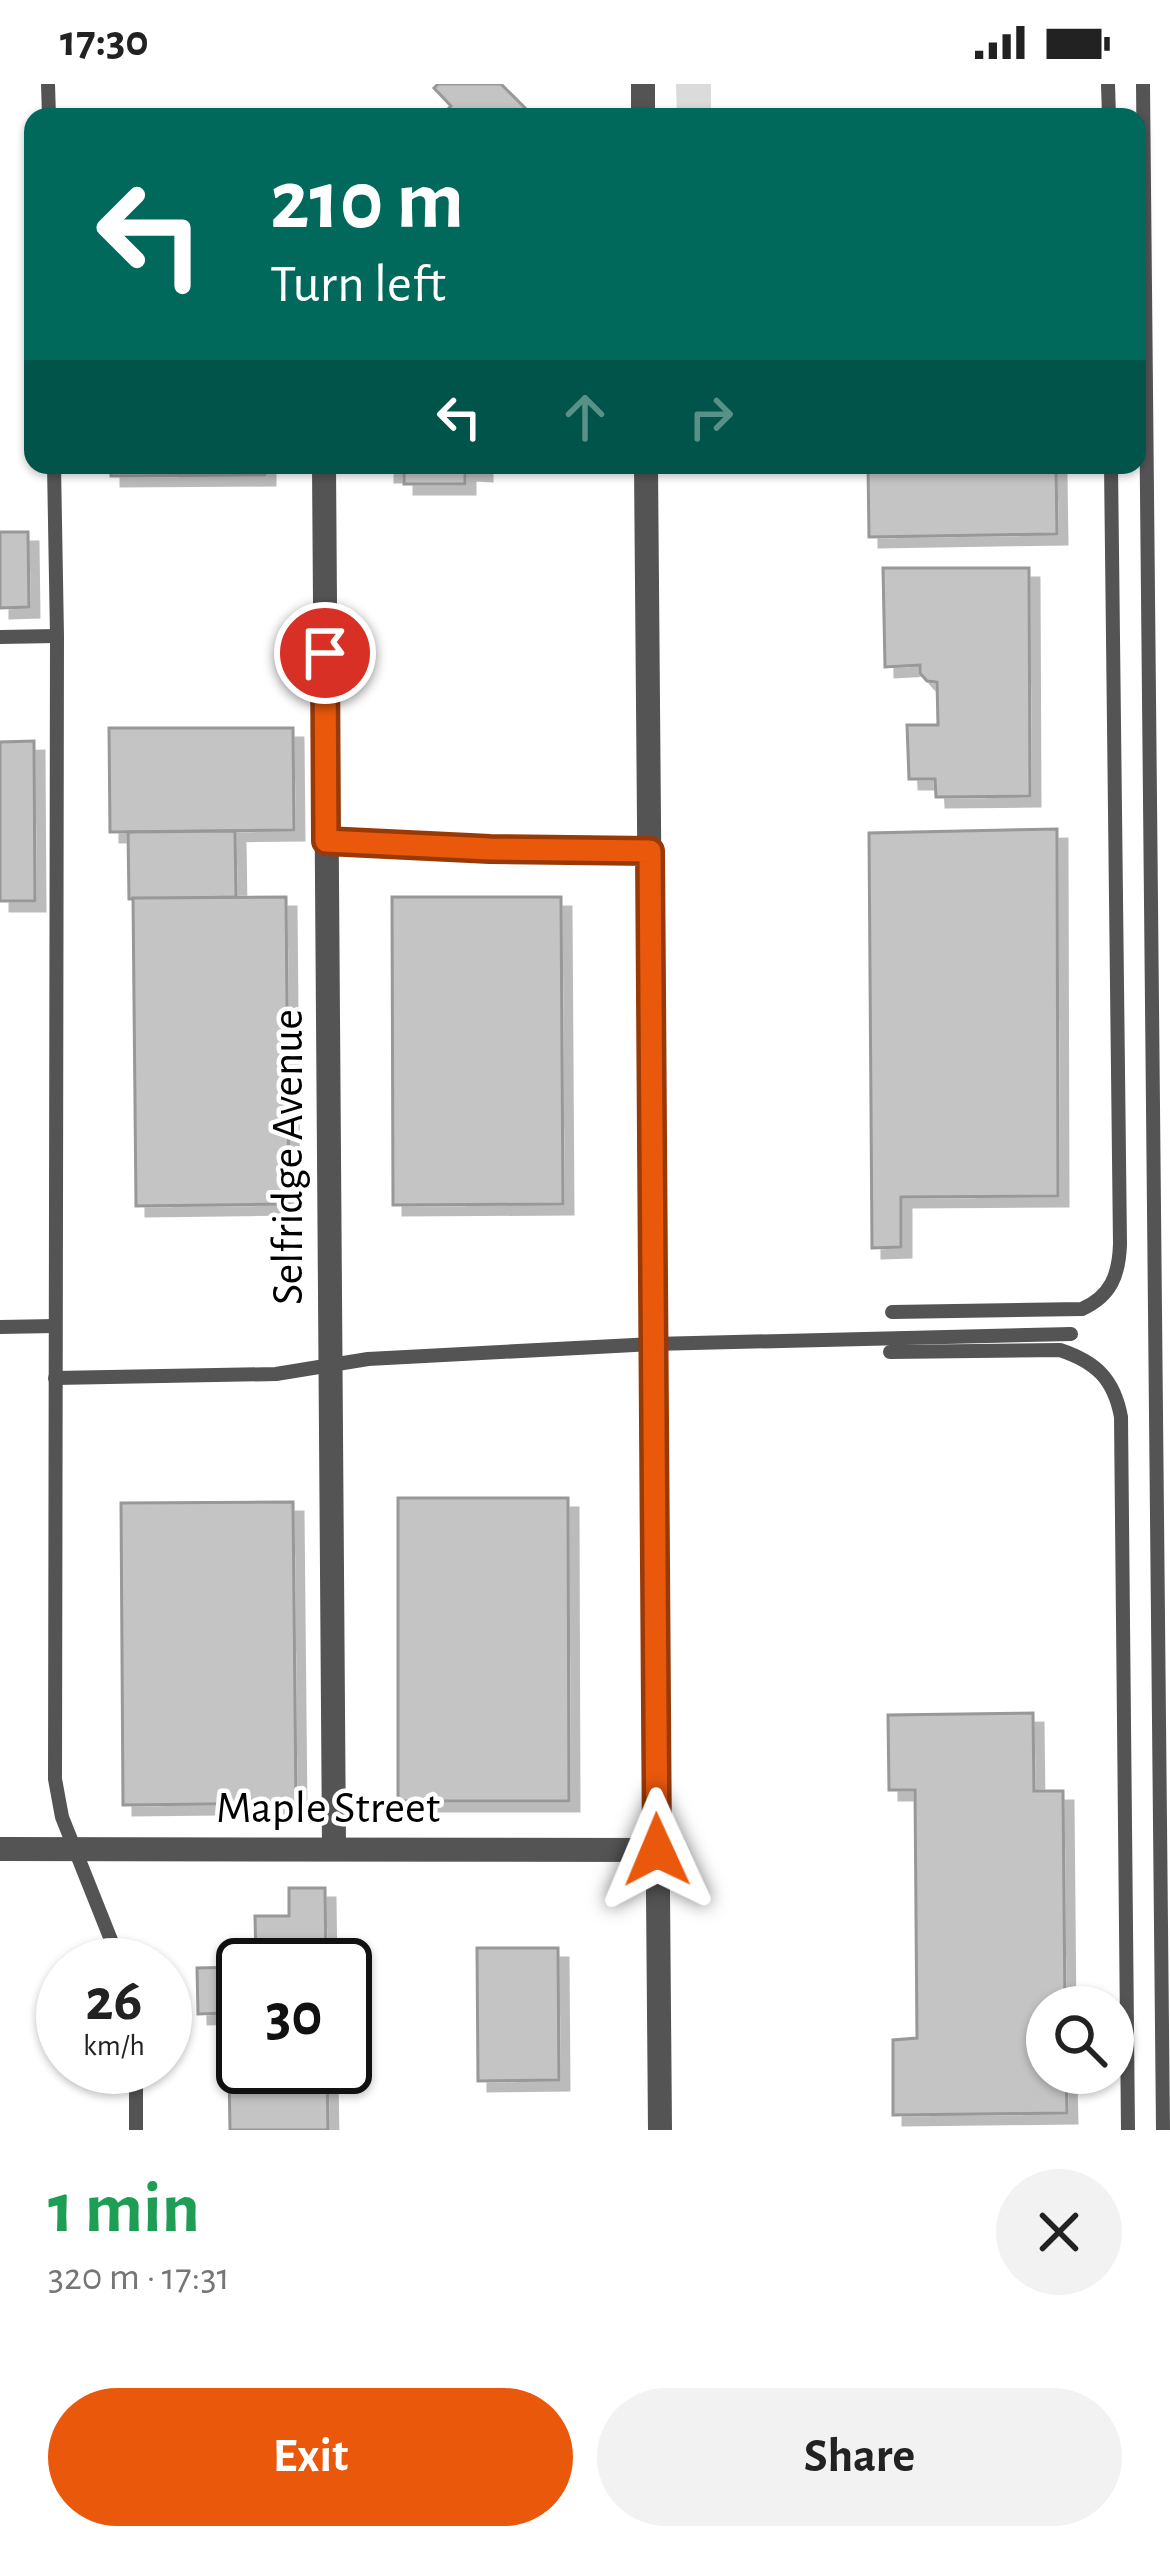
<!DOCTYPE html>
<html lang="en">
<head>
<meta charset="utf-8">
<style>
  body { margin:0; font-family:"Alegreya Sans",sans-serif; background:#f2f2f2; color:#222; height:100vh; display:flex; flex-direction:column; font-size:45px; white-space:nowrap }
  * { box-sizing:border-box; margin:0 }
  p { font-size:39px; color:#767676 }
  .icon { flex:none; width:66px; height:66px; fill:none; stroke:currentColor; stroke-width:2; stroke-linecap:round; stroke-linejoin:round }
  .map { position:relative; height:2046px; overflow:hidden }
  .details { display:flex; flex-direction:column; background:#fff; flex:1 }
  .details>* { flex:none }
  .guide { position:absolute; left:24px; top:24px; width:1122px; height:366px; border-radius:24px; box-shadow:0 3px 9px #0004; background:#00695c; color:#fff; overflow:hidden }
  .tools { position:absolute; left:1026px; top:1902px; display:grid; gap:24px }
  .tools a { display:grid; place-items:center; width:108px; height:108px; border-radius:50%; background:#fff; box-shadow:0 3px 9px #0004; font-size:60px }
  .speed { position:absolute; left:36px; top:1854px; display:flex; gap:24px; font-size:60px; font-weight:700; text-align:center }
  .speed>* { display:grid; place-content:center; width:156px; height:156px; border-radius:50%; background:#fff; box-shadow:0 3px 9px #0004; line-height:1 }
  .speed small { font-size:30px; font-weight:400 }
  .speed .limit { border:6px solid #111; border-radius:18px; background:#fff; color:#111 }
  .pin { position:absolute; display:grid; place-items:center; width:102px; height:102px; color:#fff; margin:-51px; border:6px solid #fff; border-radius:50%; box-shadow:0 3px 12px #0007 }
  .me { position:absolute; width:132px; margin:-66px; rotate:359deg; stroke-linejoin:round; filter:drop-shadow(0 0 9px #0008) }
  .turn { display:flex; align-items:center; gap:42px; height:252px; padding:0 48px; font-size:54px }
  .turn .icon { width:156px; height:156px; stroke-width:2.5 }
  .turn b { display:block; font-size:84px; line-height:102px }
  .lanes { display:flex; align-items:center; height:114px; padding:0 48px; background:#0003; justify-content:center; gap:60px; direction:ltr }
  .lanes .off { opacity:.35 }
  .round { display:grid; place-items:center; flex:none; width:126px; height:126px; border-radius:63px; background:#f2f2f2 }
  .head { display:flex; align-items:center; justify-content:space-between; height:204px; padding:0 48px }
  h1 { font-size:72px; font-weight:700; line-height:90px; color:#1e9e55 }
  .action { display:flex; gap:24px; margin-top:auto; padding:24px 48px }
  .action a { flex:1; height:138px; border-radius:72px; background:#ea580c; color:#fff; font-size:48px; font-weight:700; line-height:138px; text-align:center }
  .action a+a { background:#f2f2f2; color:#222 }
  .status { display:flex; justify-content:space-between; align-items:center; height:84px; padding:0 60px; background:#fff; direction:ltr }
  .status svg { height:33px; fill:currentColor }
  .map>svg:first-child { display:block }
</style>
</head>
<body>
<div class="status"><b>17:30</b><svg viewBox="0 0 49 12"><path d="M0 12V9h3v3zM5 12V6h3v6zM10 12V3h3v9zM15 12V0h3v12zM26 1h20v11H26zM47 4h2v5h-2z"/></svg></div>
<div class="map">
<svg width="1170" height="2046" viewBox="0 0 1170 2046">
  <defs>
    <filter id="shadow"><feDropShadow dx="10" dy="10" stdDeviation="0" flood-color="#0004"/></filter>
  </defs>
  <rect width="100%" height="100%" fill="#fff"/>
  <!-- green -->
  <polygon fill="#dbdbdb" points="676,0 711,0 711,33 677,33"/>
  <!-- building -->
  <g fill="#c4c4c4" stroke="#989898" stroke-width="3" filter="url(#shadow)">
    <polygon points="438,0 501,0 534,33 440,33 451,22 434,4"/>
    <polygon points="111,381 265,381 265,391 111,392"/>
    <polygon points="385,381 482,381 482,387 465,386 465,400 404,400 404,388 385,388"/>
    <polygon points="868,381 1056,381 1057,450 869,453"/>
    <polygon points="0,448 28,448 29,523 0,524"/>
    <polygon points="883,484 1029,484 1030,712 936,713 935,695 909,695 907,641 938,641 937,598 927,597 920,589 920,581 885,583"/>
    <polygon points="109,644 293,644 294,746 110,748"/>
    <polygon points="34,657 35,817 0,817 0,658"/>
    <polygon points="1057,745 1058,1112 901,1113 901,1163 872,1164 869,749"/>
    <polygon points="235,747 236,813 129,815 128,748"/>
    <polygon points="286,813 289,1120 136,1122 133,814"/>
    <polygon points="392,813 561,813 563,1120 393,1121"/>
    <polygon points="398,1414 568,1414 569,1717 398,1717"/>
    <polygon points="293,1418 296,1719 123,1721 121,1419"/>
    <polygon points="1033,1629 1034,1707 1063,1707 1065,1923 1047,1923 1047,1989 1066,1989 1067,2029 893,2031 893,1956 917,1954 915,1706 889,1706 888,1631"/>
    <polygon points="289,1804 325,1804 326,1881 256,1881 255,1832 289,1832"/>
    <polygon points="477,1864 558,1864 559,1996 478,1997"/>
    <polygon points="243,1883 243,1983 327,1983 328,2046 230,2046 228,1929 198,1930 197,1884"/>
  </g>
  <g fill="none" stroke-linecap="round" stroke-linejoin="round">
    <!-- lane -->
    <g stroke="#545454" stroke-width="14">
      <polyline points="48,0 49,33"/>
      <polyline points="1108,0 1109,33"/>
      <polyline points="1143,0 1163,2046"/>
      <polyline points="54,381 57,552 55,1695 62,1733 121,1881"/>
      <polyline points="0,553 57,552"/>
      <polyline points="326,757 489,765 650,767"/>
      <path d="M892,1228L1082,1225C1111,1212 1119,1191 1120,1160L1111,381"/>
      <polyline points="0,1243 55,1242"/>
      <path d="M890,1268L1060,1266C1096,1278 1114,1295 1121,1333L1128,2046"/>
      <polyline points="55,1294 276,1290 368,1275 653,1260 1071,1250"/>
      <polyline points="136,1983 136,2046"/>
    </g>
    <!-- street -->
    <g stroke="#545454" stroke-width="24">
      <polyline points="643,0 643,33"/>
      <polyline points="324,381 334,1764"/>
      <polyline points="646,381 660,2046"/>
      <polyline points="0,1765 657,1766"/>
    </g>
  </g>
  <g fill="none" stroke-linecap="round" stroke-linejoin="round">
    <!-- route casing -->
    <g stroke="#983908" stroke-width="30">
      <polyline id="route" points="325,569 326,757 490,765 650,767 657,1766"/>
    </g>
    <!-- route -->
    <use href="#route" stroke="#ea580c" stroke-width="21"/>
  </g>
  <g text-anchor="middle" stroke-width="9" stroke-linejoin="round" paint-order="stroke">
    <!-- street labels -->
    <g font-size="45" fill="#000" stroke="#fff">
      <text transform="translate(286 1073) rotate(-90)" y="16">Selfridge Avenue</text>
      <text x="328" y="1738">Maple Street</text>
    </g>
  </g>
</svg>
<div class="tools">
<a><svg class="icon" aria-label="search" viewBox="0 0 24 24"><circle cx="10" cy="10" r="6"/><path d="M15 15l6 6"/></svg></a>
</div>
<div class="speed"><div>26<small>km/h</small></div><div class="limit">30</div></div>
<div class="pin" style="left:325px;top:569px;background:#d93025"><svg class="icon" aria-label="arrive" viewBox="0 0 24 24"><path d="M6 21V4h12l-3 4 3 4H6"/></svg></div>
<svg class="me" style="left:657px;top:1766px" viewBox="-20 -20 40 40"><path d="M0-17L14 15 0 8-14 15z" fill="#ea580c" stroke="#fff" stroke-width="4"/></svg>
<div class="guide">
<div class="turn"><svg class="icon" aria-label="left" viewBox="0 0 24 24"><path d="M17 20v-9H6M10 6l-5 5 5 5"/></svg><div><b>210 m</b>Turn left</div></div>
<div class="lanes"><svg class="icon" aria-label="left" viewBox="0 0 24 24"><path d="M17 20v-9H6M10 6l-5 5 5 5"/></svg><svg class="icon off" aria-label="ahead" viewBox="0 0 24 24"><path d="M12 20V5M6 11l6-6 6 6"/></svg><svg class="icon off" aria-label="right" viewBox="0 0 24 24"><path d="M7 20v-9h11M14 6l5 5-5 5"/></svg></div>
</div>
</div>
<section class="details">
<div class="head"><div><h1>1 min</h1><p>320 m · 17:31</p></div><a class="round"><svg class="icon" aria-label="close" viewBox="0 0 24 24"><path d="M6 6l12 12M18 6L6 18"/></svg></a></div>
<div class="action"><a>Exit</a><a>Share</a></div>
</section>
</body>
</html>
